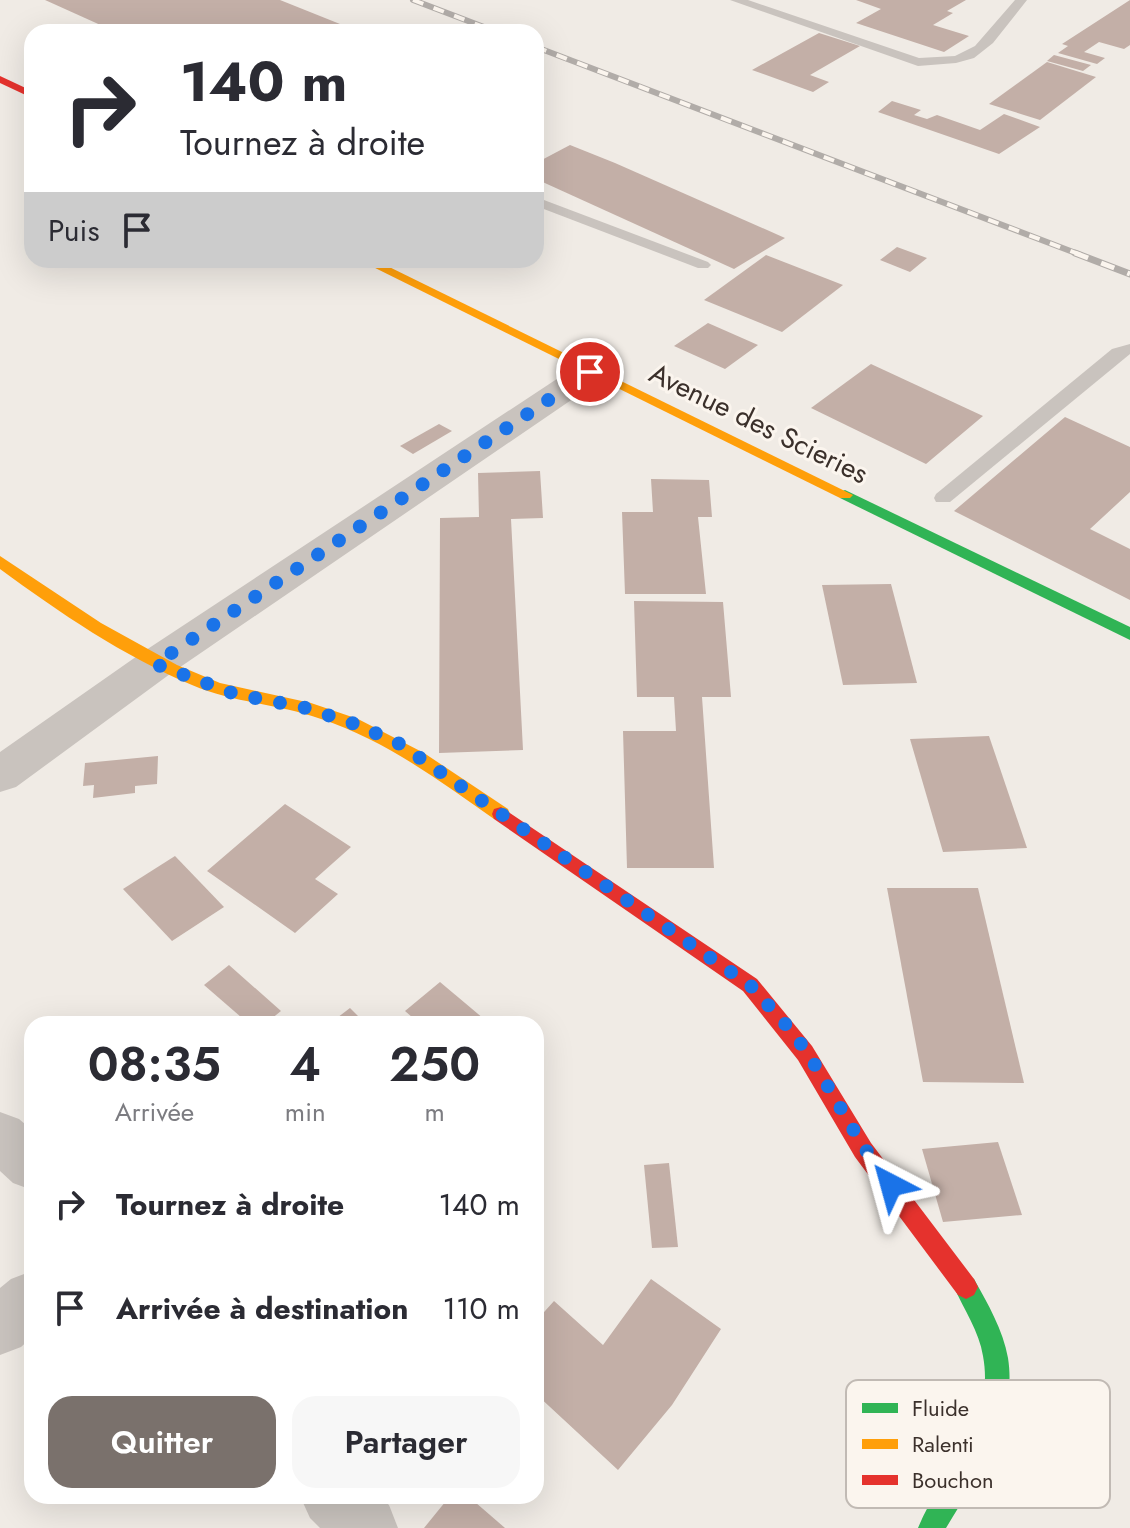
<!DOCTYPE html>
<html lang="fr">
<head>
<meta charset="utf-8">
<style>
  body { margin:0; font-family:Jost,sans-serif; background:#f7f7f7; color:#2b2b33; height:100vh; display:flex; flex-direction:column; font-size:30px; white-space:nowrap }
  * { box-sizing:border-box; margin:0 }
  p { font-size:26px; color:#7c7c81 }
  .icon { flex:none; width:44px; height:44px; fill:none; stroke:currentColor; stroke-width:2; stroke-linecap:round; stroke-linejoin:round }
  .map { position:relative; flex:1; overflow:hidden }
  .drawer { position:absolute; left:24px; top:1016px; width:520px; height:488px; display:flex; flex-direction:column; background:#fff; border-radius:24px; box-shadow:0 8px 32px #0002 }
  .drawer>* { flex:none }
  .guide { position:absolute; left:24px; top:24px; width:520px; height:244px; border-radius:24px; box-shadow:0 8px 32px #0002; background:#fff; color:#2b2b33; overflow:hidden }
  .pin { position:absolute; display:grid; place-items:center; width:68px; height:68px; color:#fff; margin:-34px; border:4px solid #fff; border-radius:50%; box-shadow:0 2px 8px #0007 }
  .me { position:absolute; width:88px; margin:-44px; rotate:321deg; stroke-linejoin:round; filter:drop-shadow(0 0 6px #0008) }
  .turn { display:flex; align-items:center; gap:28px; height:168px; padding:0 24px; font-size:36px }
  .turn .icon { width:104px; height:104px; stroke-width:2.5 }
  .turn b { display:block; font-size:56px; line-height:68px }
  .then { display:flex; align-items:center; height:76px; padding:0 24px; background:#0003; gap:16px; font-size:30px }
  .eta { display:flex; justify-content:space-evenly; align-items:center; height:136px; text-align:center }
  .eta b { font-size:48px; font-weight:600; line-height:56px }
  .cta { display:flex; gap:16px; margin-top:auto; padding:16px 24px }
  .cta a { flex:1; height:92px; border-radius:24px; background:#7a716c; color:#fff; font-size:32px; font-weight:600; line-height:92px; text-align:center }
  .cta a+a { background:#f7f7f7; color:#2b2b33 }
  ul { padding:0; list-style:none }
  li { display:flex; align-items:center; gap:24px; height:104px; padding:0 24px }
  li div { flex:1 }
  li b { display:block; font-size:30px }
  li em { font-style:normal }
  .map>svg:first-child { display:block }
</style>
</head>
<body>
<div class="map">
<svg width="1130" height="1528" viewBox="0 0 1130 1528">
  <rect width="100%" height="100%" fill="#f0ebe5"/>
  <!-- building -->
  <g fill="#c3afa7">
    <polygon points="45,0 280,0 360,32 116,32"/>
    <polygon points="856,0 966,0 947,11 953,13 933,25 969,36 944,52 856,23 881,9"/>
    <polygon points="1130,0 1130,45 1124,49 1099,42 1084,52 1105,58 1097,64 1058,53 1068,46 1062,44"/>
    <polygon points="819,33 860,46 810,75 829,82 813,92 752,70"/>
    <polygon points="1054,55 1091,65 1083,71 1047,61"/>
    <polygon points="1047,62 1096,77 1040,120 989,104"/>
    <polygon points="892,101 921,110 914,115 927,119 937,115 980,130 1004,114 1040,127 999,154 878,112"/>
    <polygon points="570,145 615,163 785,238 734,269 536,179 536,163"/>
    <polygon points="897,247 927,258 910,272 880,260"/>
    <polygon points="766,255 843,285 782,332 704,300"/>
    <polygon points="708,323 758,345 725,369 674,346"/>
    <polygon points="871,364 983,416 926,464 811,408"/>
    <polygon points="1065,417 1130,447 1130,492 1090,529 1130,549 1130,600 954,511"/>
    <polygon points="439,424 452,431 413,454 400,446"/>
    <polygon points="540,471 543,518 511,519 523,750 439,753 440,518 479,517 478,473"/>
    <polygon points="651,479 709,480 712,517 698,517 706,594 625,594 622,512 653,512"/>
    <polygon points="891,584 917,683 843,685 822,585"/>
    <polygon points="634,601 723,602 731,697 702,697 714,868 627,868 623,731 676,731 674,697 637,697"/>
    <polygon points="989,736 1027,848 943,852 910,739"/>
    <polygon points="158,756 157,784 135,786 135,793 93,798 94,785 83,786 85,763"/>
    <polygon points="285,804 351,847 315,879 338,894 295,933 207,871"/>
    <polygon points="175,856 224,907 172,941 123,889"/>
    <polygon points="887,888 978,888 1024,1083 923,1082"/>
    <polygon points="229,965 281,1011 265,1024 249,1024 204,985"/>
    <polygon points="440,982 490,1024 420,1024 405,1011"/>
    <polygon points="350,1008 366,1024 329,1024"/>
    <polygon points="998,1142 1022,1215 943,1222 922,1149"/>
    <polygon points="669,1163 678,1247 652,1248 644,1165"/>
    <polygon points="651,1279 721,1329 672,1405 618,1470 536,1394 536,1321 554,1301 603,1345"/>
    <polygon points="450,1496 468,1496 505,1528 424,1528"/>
  </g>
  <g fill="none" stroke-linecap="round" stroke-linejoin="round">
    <!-- lane -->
    <g fill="#c9c3be" fill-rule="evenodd">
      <polygon points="730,0 748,0 919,58 955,56 975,46 1015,0 1027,0 993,43 974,58 956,63 918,66"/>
      <polygon points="536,197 708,262 711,265 708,268 698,268 536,206"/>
      <polygon points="1130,344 1130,354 950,502 936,502 934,498 936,494 1112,349"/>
    </g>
    <!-- street -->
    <g fill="#c9c3be" fill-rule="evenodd">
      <polygon points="590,362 602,365 607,372 602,379 170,674 16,787 0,792 0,752 140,654 578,365"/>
      <polygon points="0,1112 19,1119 32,1130 32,1190 13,1183 0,1171"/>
      <polygon points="32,1271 32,1337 21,1347 0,1355 0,1288 11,1279"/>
      <polygon points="300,1496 379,1496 389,1505 398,1528 320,1528 310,1518"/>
    </g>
    <!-- fast -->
    <g fill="#30b455" fill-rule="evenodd">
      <polygon points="845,490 1130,627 1130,640 840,498 840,492"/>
      <path d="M966,1275L974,1279C988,1304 1003,1330 1008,1358C1018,1421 977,1477 946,1528H918C942,1470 996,1426 983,1356C979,1331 964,1310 954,1287L958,1279Z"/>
    </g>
    <!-- slow -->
    <g fill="#ff9f0a" fill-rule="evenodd">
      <polygon points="359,260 375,260 853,495 850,498 840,498"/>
      <path d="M0,556L101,623L177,665L220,683L311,703L358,719L424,753L508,809L510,814L508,819H494C440,781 385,740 321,719C279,704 234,703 192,685C123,656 60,613 0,569Z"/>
    </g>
    <!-- jam -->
    <g fill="#e5322d" fill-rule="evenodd">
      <polygon points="0,76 32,91 32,98 0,83"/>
      <polygon points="501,807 757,979 812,1046 871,1143 974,1279 978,1287 974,1295 966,1299 958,1295 855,1157 798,1060 743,991 494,819 492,814 494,809"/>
    </g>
    <!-- rail-far1 casing -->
    <g stroke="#b1aca8" stroke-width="6">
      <g id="rail-far1">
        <polyline points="413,0 497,32"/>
        <polyline points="536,47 1081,255"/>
      </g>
    </g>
    <!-- rail casing -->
    <g stroke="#b1aca8" stroke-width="7">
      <polyline id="rail" points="1075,253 1130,274"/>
    </g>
    <!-- rail-far1 -->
    <use href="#rail-far1" stroke="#fbf5ee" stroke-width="4" stroke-dasharray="11" stroke-linecap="butt"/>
    <!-- rail -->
    <use href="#rail" stroke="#fbf5ee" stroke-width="5" stroke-dasharray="14" stroke-linecap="butt"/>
  </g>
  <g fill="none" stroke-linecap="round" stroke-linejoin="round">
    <!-- route -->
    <path stroke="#1a73e8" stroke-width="14" stroke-dasharray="0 25.2" d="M590,372L155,664L235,694L306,708L352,723L398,743L750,985C765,1002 782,1019 796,1037C831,1085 854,1139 891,1185"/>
  </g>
  <g text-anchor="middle" stroke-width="6" stroke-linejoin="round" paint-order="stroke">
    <!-- street labels -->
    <g font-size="28" fill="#3b302b" stroke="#fbf5ee">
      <text transform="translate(759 423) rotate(26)" y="10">Avenue des Scieries</text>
    </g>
  </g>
  <!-- legend -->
  <rect x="846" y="1380" width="264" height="128" rx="12" fill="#fbf5ee" stroke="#c1bab4" stroke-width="2"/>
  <rect x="862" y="1403" width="36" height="10" fill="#30b455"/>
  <rect x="862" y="1439" width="36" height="10" fill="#ff9f0a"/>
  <rect x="862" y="1475" width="36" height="10" fill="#e5322d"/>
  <g font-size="22" fill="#3b302b">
    <text x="912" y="1416">Fluide</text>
    <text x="912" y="1452">Ralenti</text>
    <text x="912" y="1488">Bouchon</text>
  </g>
</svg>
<div class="pin" style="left:590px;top:372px;background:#d93025"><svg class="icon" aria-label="arrive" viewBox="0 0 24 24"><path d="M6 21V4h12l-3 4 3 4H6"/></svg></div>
<svg class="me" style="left:891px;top:1185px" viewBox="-20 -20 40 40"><path d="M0-17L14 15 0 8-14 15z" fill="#1a73e8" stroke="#fff" stroke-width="4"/></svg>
<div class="guide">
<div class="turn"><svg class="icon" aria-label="right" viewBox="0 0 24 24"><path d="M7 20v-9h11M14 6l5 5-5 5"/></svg><div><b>140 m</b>Tournez à droite</div></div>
<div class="then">Puis<svg class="icon" aria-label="arrive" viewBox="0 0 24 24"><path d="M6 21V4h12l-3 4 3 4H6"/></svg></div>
</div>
<section class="drawer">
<div class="eta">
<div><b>08:35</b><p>Arrivée</p></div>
<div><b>4</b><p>min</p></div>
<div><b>250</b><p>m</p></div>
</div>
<ul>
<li><svg class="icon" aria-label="right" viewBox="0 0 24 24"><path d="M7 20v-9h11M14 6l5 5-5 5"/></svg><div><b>Tournez à droite</b></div><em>140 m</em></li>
<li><svg class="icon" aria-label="arrive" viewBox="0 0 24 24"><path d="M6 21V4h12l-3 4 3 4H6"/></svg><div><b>Arrivée à destination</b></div><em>110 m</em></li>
</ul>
<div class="cta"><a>Quitter</a><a>Partager</a></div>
</section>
</div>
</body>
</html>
